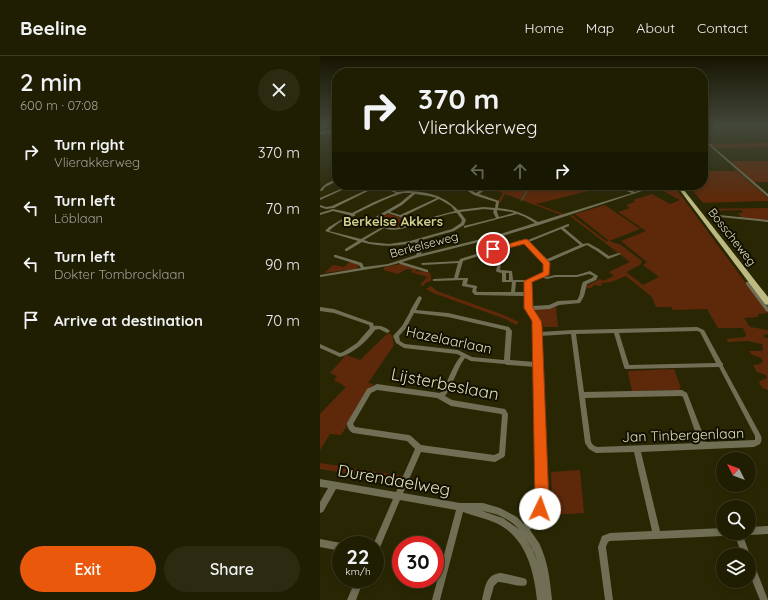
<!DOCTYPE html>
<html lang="en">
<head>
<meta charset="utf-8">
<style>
  body { margin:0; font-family:Quicksand,sans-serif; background:#2c2a11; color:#f1f3f6; height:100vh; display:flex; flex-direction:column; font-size:15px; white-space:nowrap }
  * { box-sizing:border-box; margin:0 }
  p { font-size:13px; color:#a1a299 }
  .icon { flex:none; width:22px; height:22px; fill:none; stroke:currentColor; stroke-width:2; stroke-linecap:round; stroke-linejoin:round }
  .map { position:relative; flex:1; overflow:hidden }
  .details { display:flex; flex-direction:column; background:#1f1d02; width:320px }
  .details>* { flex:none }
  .hud { position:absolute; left:12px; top:12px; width:376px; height:122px; border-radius:16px; box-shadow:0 2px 6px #0003,0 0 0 1px #3c3b24; background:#1f1d02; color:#f1f3f6; overflow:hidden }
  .needle { width:26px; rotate:312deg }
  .buttons { position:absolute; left:396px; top:396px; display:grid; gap:8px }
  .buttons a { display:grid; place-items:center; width:40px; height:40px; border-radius:50%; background:#1f1d02; box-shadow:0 2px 6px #0003,0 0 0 1px #3c3b24; font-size:20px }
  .speed { position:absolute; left:12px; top:480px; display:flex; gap:8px; font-size:20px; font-weight:700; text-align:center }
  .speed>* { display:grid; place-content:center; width:52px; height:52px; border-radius:50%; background:#1f1d02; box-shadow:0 2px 6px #0003,0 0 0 1px #3c3b24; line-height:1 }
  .speed small { font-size:10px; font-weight:400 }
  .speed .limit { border:6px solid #d22; background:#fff; color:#111 }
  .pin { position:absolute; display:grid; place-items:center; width:34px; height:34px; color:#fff; margin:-17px; border:2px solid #fff; border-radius:50%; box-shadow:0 1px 4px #0007 }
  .me { position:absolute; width:44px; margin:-22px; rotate:3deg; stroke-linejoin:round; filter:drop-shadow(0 0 3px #0008) }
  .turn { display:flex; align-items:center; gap:14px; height:84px; padding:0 20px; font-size:18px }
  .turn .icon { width:52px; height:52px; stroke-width:2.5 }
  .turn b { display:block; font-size:28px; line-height:34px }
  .lanes { display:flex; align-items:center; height:38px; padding:0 20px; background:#0003; justify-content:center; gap:20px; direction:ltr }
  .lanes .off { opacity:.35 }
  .round { display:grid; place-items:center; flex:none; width:42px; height:42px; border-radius:21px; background:#2c2a11 }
  .head { display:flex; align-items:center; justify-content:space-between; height:68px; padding:0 20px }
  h1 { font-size:24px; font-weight:600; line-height:30px }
  .primary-button { display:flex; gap:8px; margin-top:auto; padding:8px 20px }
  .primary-button a { flex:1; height:46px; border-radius:24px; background:#ea580c; color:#fff; font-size:16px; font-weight:600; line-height:46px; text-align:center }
  .primary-button a+a { background:#2c2a11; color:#f1f3f6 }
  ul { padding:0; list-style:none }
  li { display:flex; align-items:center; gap:12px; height:56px; padding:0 20px }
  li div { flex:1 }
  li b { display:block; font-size:15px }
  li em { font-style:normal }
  header { display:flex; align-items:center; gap:24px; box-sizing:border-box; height:56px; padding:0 20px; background:#1f1d02; border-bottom:1px solid #3c3b24 }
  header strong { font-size:19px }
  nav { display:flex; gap:22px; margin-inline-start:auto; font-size:14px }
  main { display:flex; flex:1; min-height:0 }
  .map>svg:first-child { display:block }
</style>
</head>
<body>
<header>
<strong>Beeline</strong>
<nav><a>Home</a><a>Map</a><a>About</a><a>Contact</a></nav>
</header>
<main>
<section class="details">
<div class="head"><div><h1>2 min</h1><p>600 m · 07:08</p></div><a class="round"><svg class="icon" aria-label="close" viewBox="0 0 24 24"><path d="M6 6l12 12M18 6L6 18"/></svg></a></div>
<ul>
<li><svg class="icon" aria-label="right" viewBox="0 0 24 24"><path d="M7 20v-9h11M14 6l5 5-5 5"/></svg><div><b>Turn right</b><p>Vlierakkerweg</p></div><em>370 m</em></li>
<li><svg class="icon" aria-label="left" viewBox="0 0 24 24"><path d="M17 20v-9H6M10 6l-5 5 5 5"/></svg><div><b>Turn left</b><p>Löblaan</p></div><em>70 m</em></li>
<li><svg class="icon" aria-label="left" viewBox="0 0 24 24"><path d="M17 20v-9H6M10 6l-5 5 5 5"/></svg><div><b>Turn left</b><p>Dokter Tombrocklaan</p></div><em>90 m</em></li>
<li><svg class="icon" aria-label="arrive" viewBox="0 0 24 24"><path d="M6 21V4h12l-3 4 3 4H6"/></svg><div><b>Arrive at destination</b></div><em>70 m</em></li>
</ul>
<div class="primary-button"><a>Exit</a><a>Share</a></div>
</section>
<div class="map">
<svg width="448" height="544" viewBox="0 0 448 544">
  <rect width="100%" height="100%" fill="#292703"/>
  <!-- green -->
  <g fill="#5e290a">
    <polygon points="447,87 448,91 394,92 389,88"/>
    <polygon points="410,105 448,105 448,126 433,126"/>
    <polygon points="383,115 417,115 448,142 448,145 383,147 368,129 383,129"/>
    <polygon points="172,129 278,129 277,130 280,132 216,148 244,158 242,159 185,138 180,147 178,145 183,137 168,132"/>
    <polygon points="345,130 354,130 448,257 438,258 438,261 424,262 430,271 448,274 448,278 444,279 445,282 448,282 448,334 443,332 439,327 440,325 447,322 446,319 437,316 433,309 441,308 443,305 441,302 431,298 429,295 442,295 443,293 442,288 428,285 408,286 406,283 425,281 426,279 423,272 398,272 387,253 353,254 351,251 336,251 332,241 306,220 291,226 281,227 282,230 274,229 271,232 267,232 266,230 280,223 283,225 294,220 289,216 310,206 250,160 252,159 287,186 288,184 255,158 285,149 320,173 289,185 301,189 322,205 320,209 306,216 323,229 339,221 323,209 327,206 301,185 326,175 298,156 310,152 306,149 315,146 313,144 332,138 350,148 360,144 338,132"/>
    <polygon points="448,152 448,164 421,162 418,157 423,157 421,154 389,155 388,153"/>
    <polygon points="69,157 69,158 94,166 74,173 54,165"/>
    <polygon points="30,206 40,208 36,213 4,217 13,209 24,211"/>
    <polygon points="81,208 97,213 95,215 109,216 111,219 111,225 105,227 104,230 100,229 107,221 91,216 93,214 87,213 78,218 63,214 65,211"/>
    <polygon points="111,230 117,235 181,258 199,266 196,269 185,263 113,237 106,233"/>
    <polygon points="236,251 238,271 224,271 215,253"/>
    <polygon points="68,277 72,279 74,289 48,327 53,328 21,379 10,378 0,394 0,358 26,331 14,324 17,320 10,317 26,299 40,304"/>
    <polygon points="354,313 361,332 359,332 360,334 312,335 308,317 309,315"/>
    <polygon points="0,407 84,420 81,426 0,413"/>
    <polygon points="260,414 264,457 231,459 232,444 231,416"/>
  </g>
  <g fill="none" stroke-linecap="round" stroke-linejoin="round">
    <!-- stream -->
    <polyline stroke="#236a51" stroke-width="1" points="201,145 211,129"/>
    <!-- street -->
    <g fill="#706f55" fill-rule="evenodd">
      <polygon points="17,74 17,76 0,78 0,76"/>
      <polygon points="383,82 448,138 448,141 383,84"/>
      <polygon points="15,118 17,118 17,121 15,120"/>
      <path d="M17,123V125L5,131L2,135H0C3,128 10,126 17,123Z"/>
      <polygon points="30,129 33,129 0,144 0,142"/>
      <polygon points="57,129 60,129 14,152 6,153 0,151 0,149 6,151 12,150"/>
      <path d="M138,129H141L156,137L169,129H172L159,138L179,145L178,152C195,154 203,157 218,166L312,137L290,129H294L315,136L327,132L328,133L219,169L179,181L99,201L82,206L108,214V216H106L80,208L79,207L68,210L0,221V219L41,212L39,209L14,201V199H16L42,207L44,211L68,208L96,199L98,195L95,186C77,191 59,191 42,186L27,195H25V193L38,185L5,175L9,171L29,159L13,155L0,159V157L13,153L32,157L54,146L76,137L63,132V131L64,130C68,132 74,136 78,136C81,136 85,135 88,135C108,136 123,139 138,154L164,151L175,152L176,146L154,139ZM83,137H92L80,147L52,163V167L62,171L41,183L9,175C15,169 28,160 35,160V158C51,150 66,142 83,137ZM95,138L109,140L117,142L80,159L70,156L82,149ZM119,143L131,150L135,155L98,165L84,160ZM164,153L174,154L173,156L176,162L144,170V172L197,158L205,161L215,167L177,179L101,198L102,195L98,185L134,175L144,169L146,164L140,156ZM177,154L192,156L194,157L179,161L177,156ZM68,157L95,166L77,172H70L55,165V164ZM134,157H137L142,164L141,167L132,173L90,185L69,188L49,186L44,184L64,172C78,178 94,168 107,164C116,161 125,159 134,157Z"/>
      <polygon points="399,159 448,164 448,166 400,161 398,160"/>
      <path d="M248,168H249V170L244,172L263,188L268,187L279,193L289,200L299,197L301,198L288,203L277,195L267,189L228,206V217L224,219L227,221L235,219H257L270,215L278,220L276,224L267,228L264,240L260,247L239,249L230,253L212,254L219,267L220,276L253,274L377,271L384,274L402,307H403V310L440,378C442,381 442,385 440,388L434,391L321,396L340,475L403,472V477H407L406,479L403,480L290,485L288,486L286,491L293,544H285L278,491L282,480L290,477L332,475L314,396L276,397L269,393L265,387L251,278L220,280L226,448L220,460L210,474C213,478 216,483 219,487C228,505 230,524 232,544H217C214,515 206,481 176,467C165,462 154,460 143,456L120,544H112L136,454L80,444L58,496L55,497V489H53L73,443L16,433L3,456L0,457V446L8,432L0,431V423L76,436L95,393L87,385L33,377C29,375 27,371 27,367L47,333L57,328L120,337C129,326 131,311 141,300L137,298L84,292L76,287L73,280L82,270L90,256V255L98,241L100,240L102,242L96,254L128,257L189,271L192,275L190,304L215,306V270L212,263L206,252V251L205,240L155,239L152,236L153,232L142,230V229L143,224L114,225L112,224L114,223L134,222L138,207L103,209L101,208L102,207L139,205L140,203L201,184H208ZM241,173L260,189L227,203L209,186ZM202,186H205L224,205V216L207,224H193L192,215L180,214L181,207L180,206H178L176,215L177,216L182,217V226H192L191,236H158L156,235L157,231V230L147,228L148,223V222H138L143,205ZM186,217H189V224H186ZM269,218L274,220L272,222L263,226C260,232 261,239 257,244L238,245L229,249L211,250L210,242V226L221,221L227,223L235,221H257ZM196,226H206L205,236H195ZM94,257L128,261L185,274L186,275L184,304L152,301L138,294L85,288L80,285L79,280L86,272ZM377,275L380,276L396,307L309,309L299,277ZM294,277L304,311L305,313H307L399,311L435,380V384L386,386L367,337L362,334L264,336L256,278ZM145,302L151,305L185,308L187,309H189L215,311L218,447L204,468L197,461L180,452L163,447H140L83,437L101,396L175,406L184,401L185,399L188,358L185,353L132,344L125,340C134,328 136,314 145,302ZM57,334L117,342L131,350L181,358L182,359L179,397L174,399L101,389L91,380L89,379L35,371L33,368L51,337ZM361,340L363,341L379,387L277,391L273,389L271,386L265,342ZM162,455C179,458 188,462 200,474L193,469L183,462ZM205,481L212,492L218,507L214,496Z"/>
      <polygon points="426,226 430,226 448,251 448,256 446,255 426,228"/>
      <path d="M0,251L14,253L53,267L54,270C60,269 66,271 70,275L69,276L67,277L59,273L55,274C46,286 34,297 20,301L0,292V288L20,297L23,296L37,287L50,272L49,269L14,257L0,255Z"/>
      <polygon points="448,470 448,478 429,479 426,477 429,477 429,471"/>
      <polygon points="414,477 422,477 430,499 429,502 432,503 448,544 440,544 429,517 429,499 422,499"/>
      <polygon points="0,483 21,487 24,489 21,489 21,495 0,491"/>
      <path d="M181,517L203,522L206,523L207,526L206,529C198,532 187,526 178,526L174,530L170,544H162C165,531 166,518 181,517Z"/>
      <polygon points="36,523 44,523 36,544 27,544"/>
    </g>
    <!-- primary -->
    <polygon fill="#bcb981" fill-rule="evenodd" points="356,129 360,129 448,241 448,249 445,248"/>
  </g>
  <!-- sky -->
  <linearGradient id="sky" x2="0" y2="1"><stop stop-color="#171502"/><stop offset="0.48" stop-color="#434739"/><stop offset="1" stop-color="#434739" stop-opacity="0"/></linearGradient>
  <rect width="448" height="145" fill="url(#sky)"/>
  <!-- route -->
  <polygon fill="#ea580c" stroke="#983908" points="206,183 208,184 230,207 229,219 212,226 213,252 221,265 222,270 229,448 225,458 220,460 215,458 213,453 215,448 212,270 212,265 204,252 204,225 223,216 223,208 204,188 173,196 170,193"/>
  <g text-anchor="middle" stroke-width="4" stroke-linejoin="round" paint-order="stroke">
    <!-- far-street labels -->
    <g font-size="12" fill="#dfdfbd" stroke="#121000">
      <text transform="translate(412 181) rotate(52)" y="4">Bosscheweg</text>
      <text transform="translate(104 189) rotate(-15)" y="4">Berkelseweg</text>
    </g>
    <!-- far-neighbourhood labels -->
    <g font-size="13" font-weight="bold" fill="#d3d18c" stroke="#121000">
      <text x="73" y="170">Berkelse Akkers</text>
    </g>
    <!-- street labels -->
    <g font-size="14" fill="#dfdfbd" stroke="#121000">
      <text transform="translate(129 284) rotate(12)" y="5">Hazelaarlaan</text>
      <text transform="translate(363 379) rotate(-2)" y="5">Jan Tinbergenlaan</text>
    </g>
    <!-- near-street labels -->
    <g font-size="17" fill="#dfdfbd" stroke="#121000">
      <text transform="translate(125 328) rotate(11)" y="6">Lijsterbeslaan</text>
      <text transform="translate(74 424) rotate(10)" y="6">Durendaelweg</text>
    </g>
  </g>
</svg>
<div class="buttons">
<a><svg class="needle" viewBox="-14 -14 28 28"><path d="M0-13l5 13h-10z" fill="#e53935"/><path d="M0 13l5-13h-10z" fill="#a1a299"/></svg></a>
<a><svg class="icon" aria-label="search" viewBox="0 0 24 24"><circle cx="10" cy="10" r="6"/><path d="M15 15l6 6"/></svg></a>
<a><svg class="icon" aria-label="layers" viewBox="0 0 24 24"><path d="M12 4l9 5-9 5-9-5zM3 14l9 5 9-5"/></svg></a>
</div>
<div class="speed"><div>22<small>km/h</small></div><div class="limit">30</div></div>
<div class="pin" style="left:173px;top:193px;background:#d93025"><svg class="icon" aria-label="arrive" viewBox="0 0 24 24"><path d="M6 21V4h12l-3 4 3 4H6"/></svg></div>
<svg class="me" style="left:220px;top:453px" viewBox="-20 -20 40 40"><circle r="19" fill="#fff"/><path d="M0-13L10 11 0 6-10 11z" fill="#ea580c"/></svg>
<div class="hud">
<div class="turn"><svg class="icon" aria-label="right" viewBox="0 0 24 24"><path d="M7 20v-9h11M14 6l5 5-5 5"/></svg><div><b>370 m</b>Vlierakkerweg</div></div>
<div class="lanes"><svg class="icon off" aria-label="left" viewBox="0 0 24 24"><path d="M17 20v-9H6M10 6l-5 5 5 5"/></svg><svg class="icon off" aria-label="ahead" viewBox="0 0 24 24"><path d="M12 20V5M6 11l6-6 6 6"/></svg><svg class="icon" aria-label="right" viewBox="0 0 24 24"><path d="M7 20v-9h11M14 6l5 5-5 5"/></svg></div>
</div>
</div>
</main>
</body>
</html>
